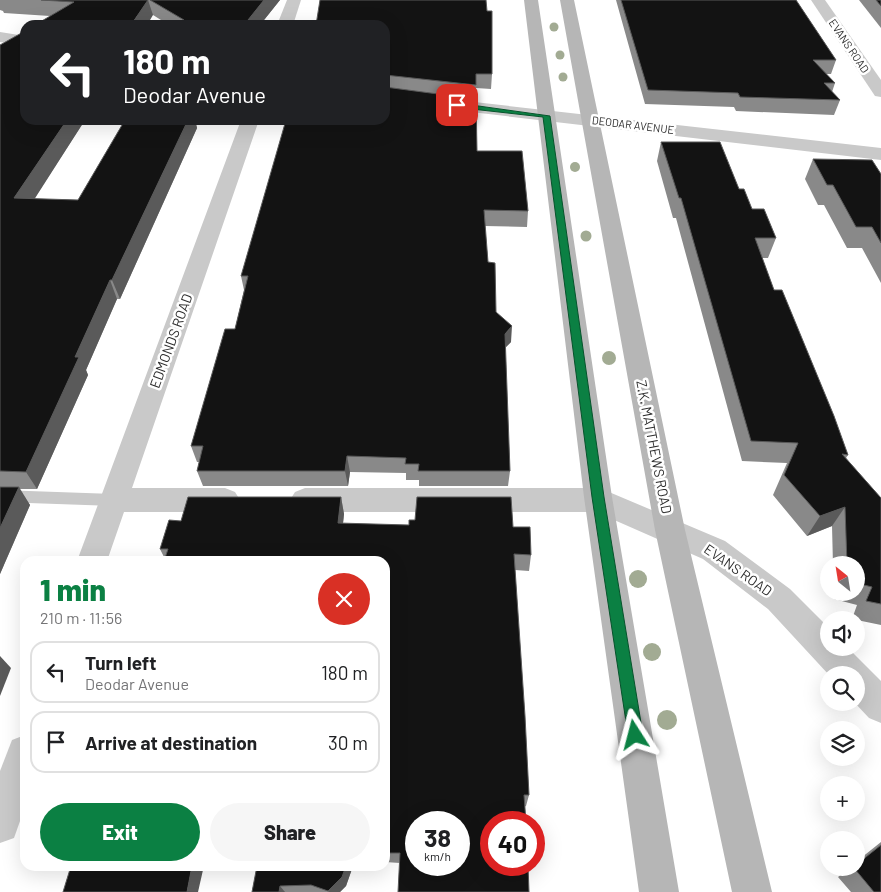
<!DOCTYPE html>
<html lang="en">
<head>
<meta charset="utf-8">
<style>
  body { margin:0; font-family:Barlow,sans-serif; background:#f6f6f6; color:#202124; height:100vh; display:flex; flex-direction:column; font-size:19px; white-space:nowrap }
  * { box-sizing:border-box; margin:0 }
  p { font-size:16px; color:#757577 }
  .icon { flex:none; width:28px; height:28px; fill:none; stroke:currentColor; stroke-width:2; stroke-linecap:round; stroke-linejoin:round }
  .map { position:relative; flex:1; overflow:hidden }
  .side { position:absolute; left:20px; top:556px; width:370px; height:315px; display:flex; flex-direction:column; background:#fff; border-radius:15px; box-shadow:0 5px 20px #0002 }
  .side>* { flex:none }
  .guide { position:absolute; left:20px; top:20px; width:370px; height:105px; border-radius:15px; box-shadow:0 5px 20px #0002; background:#202124; color:#fff; overflow:hidden }
  .needle { width:32px; rotate:330deg }
  .buttons { position:absolute; left:820px; top:556px; display:grid; gap:10px }
  .buttons a { display:grid; place-items:center; width:45px; height:45px; border-radius:50%; background:#fff; box-shadow:0 5px 20px #0002; font-size:25px }
  .speed { position:absolute; left:405px; top:811px; display:flex; gap:10px; font-size:25px; font-weight:700; text-align:center }
  .speed>* { display:grid; place-content:center; width:65px; height:65px; border-radius:50%; background:#fff; box-shadow:0 5px 20px #0002; line-height:1 }
  .speed small { font-size:12px; font-weight:400 }
  .speed .limit { border:8px solid #d22; background:#fff; color:#111 }
  .pin { position:absolute; display:grid; place-items:center; width:42px; height:42px; color:#fff; margin:-21px; border-radius:10px; box-shadow:0 2px 8px #0006 }
  .me { position:absolute; width:55px; margin:-28px; rotate:351deg; stroke-linejoin:round; filter:drop-shadow(0 0 4px #0008) }
  .turn { display:flex; align-items:center; gap:18px; height:105px; padding:0 20px; font-size:22px }
  .turn .icon { width:65px; height:65px; stroke-width:2.5 }
  .turn b { display:block; font-size:35px; line-height:42px }
  .round { display:grid; place-items:center; flex:none; width:52px; height:52px; border-radius:26px; background:#f6f6f6 }
  .summary { display:flex; align-items:center; justify-content:space-between; height:85px; padding:0 20px }
  h1 { font-size:30px; font-weight:800; line-height:38px; color:#0b8043 }
  .action { display:flex; gap:10px; margin-top:auto; padding:10px 20px }
  .action a { flex:1; height:58px; border-radius:30px; background:#0b8043; color:#fff; font-size:20px; font-weight:800; line-height:58px; text-align:center }
  .action a+a { background:#f6f6f6; color:#202124 }
  ul { padding:0; list-style:none }
  li { display:flex; align-items:center; gap:15px; height:62px; margin:0 10px 8px; padding:0 10px; border:2px solid #e0e0e0; border-radius:15px }
  li div { flex:1 }
  li b { display:block; font-size:19px }
  li em { font-style:normal }
  .map>svg:first-child { display:block }
</style>
</head>
<body>
<div class="map">
<svg width="881" height="892" viewBox="0 0 881 892">
  <rect width="100%" height="100%" fill="#fff"/>
  <g fill="none" stroke-linecap="round" stroke-linejoin="round">
    <!-- lane -->
    <polygon fill="#c9c9c9" fill-rule="evenodd" points="0,490 114,494 120,495 122,500 120,505 114,506 0,502"/>
    <!-- street -->
    <g fill="#c9c9c9" fill-rule="evenodd">
      <polygon points="287,0 301,0 293,25 277,25"/>
      <polygon points="811,0 825,0 881,80 881,97 875,96"/>
      <polygon points="0,32 25,36 25,46 0,42"/>
      <polygon points="385,92 881,148 881,160 385,102"/>
      <polygon points="241,120 259,120 132,488 225,488 235,492 240,500 235,508 225,512 124,512 107,561 77,561"/>
      <polygon points="305,488 599,488 609,492 725,541 790,589 829,628 829,648 848,648 881,681 881,723 869,718 854,702 856,702 856,675 829,675 768,609 703,559 596,512 305,512 295,508 290,500 295,492"/>
      <polygon points="25,735 25,807 14,838 0,843 0,771 12,740"/>
    </g>
    <!-- secondary -->
    <g fill="#b6b6b6" fill-rule="evenodd">
      <polygon points="524,0 538,0 612,497 679,892 639,892 584,497"/>
      <polygon points="560,0 574,0 685,530 772,892 732,892 655,530"/>
    </g>
  </g>
  <!-- trees -->
  <g fill="#a2ab93">
    <circle cx="554" cy="27" r="4.5"/>
    <circle cx="560" cy="55" r="4.5"/>
    <circle cx="563" cy="77" r="4.5"/>
    <circle cx="575" cy="167" r="5"/>
    <circle cx="586" cy="236" r="5.5"/>
    <circle cx="609" cy="358" r="7"/>
    <circle cx="638" cy="579" r="9"/>
    <circle cx="652" cy="652" r="9"/>
    <circle cx="667" cy="720" r="10"/>
  </g>
  <!-- wall -->
  <g fill="#898989">
    <polygon points="0,0 280,0 260,25 169,25 153,15 50,16 4,13 3,11 0,10"/>
    <polygon points="616,0 796,0 836,60 831,74 826,74 835,83 832,92 840,100 834,115 736,111 734,107 645,104"/>
    <polygon points="859,0 881,0 881,28"/>
    <polygon points="487,11 492,74 491,89 476,88 477,151 528,211 527,227 485,226 488,262 496,312 511,342 505,348 510,471 508,486 419,486 419,480 406,480 406,473 350,472 348,486 203,486 197,471 199,462 197,462 191,446 235,329 244,290 241,276 385,120 385,25"/>
    <polygon points="0,45 25,120 85,120 34,199 78,200 188,120 195,120 197,128 120,299 117,299 86,370 88,375 37,489 19,489 30,505 0,574"/>
    <polygon points="661,142 739,189 752,209 776,238 768,258 762,258 774,290 848,455 846,458 881,498 881,625 852,619 857,605 834,599 834,592 856,592 856,565 833,565 832,526 807,536 773,495 787,463 742,461 676,218 673,218 657,161"/>
    <polygon points="813,159 881,174 881,283 862,248 847,248 824,205 818,205 805,179"/>
    <polygon points="341,497 344,514 343,524 513,527 531,555 529,571 515,570 529,795 526,806 400,863 385,862 385,561 165,559 160,549 181,521"/>
    <polygon points="881,842 881,892 851,892 838,877 849,868 856,868 856,862"/>
    <polygon points="257,866 353,866 346,886 340,892 252,892"/>
  </g>
  <!-- shaded-wall -->
  <g fill="#5a5a5a">
    <polygon points="148,0 153,15 147,25 131,25"/>
    <polygon points="264,0 280,0 260,25 244,25"/>
    <polygon points="67,120 85,120 23,217 14,198"/>
    <polygon points="188,120 195,120 197,128 120,299 112,280"/>
    <polygon points="110,280 117,299 86,370 88,375 37,489 26,472 75,357"/>
    <polygon points="512,326 511,342 503,350 505,334"/>
    <polygon points="347,456 350,472 348,486 345,471"/>
    <polygon points="19,487 30,505 0,574 0,528"/>
    <polygon points="341,497 344,514 341,540 338,523"/>
    <polygon points="845,507 832,526 807,536 820,516"/>
    <polygon points="0,656 11,668 0,696"/>
    <polygon points="192,866 200,866 203,870 198,892 187,892"/>
    <polygon points="346,866 353,866 346,886 340,892 328,892"/>
    <polygon points="280,886 285,892 279,892"/>
  </g>
  <!-- building -->
  <g fill="#131313" stroke="#5a5a5a" fill-rule="evenodd">
    <polygon points="41,0 148,0 131,25 35,25 74,2"/>
    <polygon points="150,0 264,0 244,25 182,25 184,20"/>
    <polygon points="320,0 486,0 487,11 492,11 492,74 476,74 476,85 385,75 385,25 316,25"/>
    <polygon points="621,0 796,0 836,60 813,60 835,83 824,83 840,100 740,97 738,93 648,90"/>
    <polygon points="876,0 881,0 881,6"/>
    <polygon points="25,31 25,120 67,120 14,198 78,200 125,120 188,120 112,280 110,280 75,357 79,357 26,472 0,471 0,45"/>
    <polygon points="385,87 476,99 477,151 522,151 528,211 484,210 488,262 495,263 496,312 512,326 505,334 510,471 418,471 419,464 405,464 406,458 347,456 345,471 197,471 203,446 191,446 225,329 235,329 248,276 241,276 286,120 385,120"/>
    <polygon points="661,142 720,142 739,189 744,189 752,209 764,209 776,238 755,238 774,290 782,290 834,416 848,455 842,454 881,498 881,604 866,601 872,587 856,583 856,565 847,565 845,507 820,516 784,475 798,443 751,441 681,198 679,198"/>
    <polygon points="813,159 872,160 881,174 881,243 872,227 856,227 833,185 827,185"/>
    <polygon points="0,487 19,487 0,528"/>
    <path d="M188,497H341L338,523L409,525V520H415L417,497H511L513,527H530L531,555L514,554L525,716L529,795H524L526,822H491V865H528L529,892H398L400,853H385V561H164L168,549H160L169,520L181,521ZM416,822H459V865H416Z"/>
    <polygon points="881,845 881,892 874,892 854,868 856,868 856,865"/>
    <polygon points="71,866 192,866 187,892 63,892"/>
    <polygon points="257,866 346,866 342,877 328,891 311,885 280,886 279,892 252,892"/>
  </g>
  <!-- route -->
  <polygon fill="#0b8043" stroke="#07532c" points="457,103 550,116 604,497 643,735 640,741 635,743 630,741 628,735 592,497 543,117 454,107 453,105"/>
  <g text-anchor="middle" stroke-width="5" stroke-linejoin="round" paint-order="stroke">
    <!-- far-street labels -->
    <g font-size="11" fill="#2c2c2c" stroke="#fff">
      <text transform="translate(849 46) rotate(56)" y="4">EVANS ROAD</text>
      <text transform="translate(633 125) rotate(7)" y="4">DEODAR AVENUE</text>
    </g>
    <!-- street labels -->
    <g font-size="14" fill="#2c2c2c" stroke="#fff">
      <text transform="translate(171 341) rotate(-70)" y="5">EDMONDS ROAD</text>
      <text transform="translate(654 447) rotate(79)" y="5">Z.K. MATTHEWS ROAD</text>
      <text transform="translate(738 570) rotate(35)" y="5">EVANS ROAD</text>
    </g>
  </g>
</svg>
<div class="buttons">
<a><svg class="needle" viewBox="-14 -14 28 28"><path d="M0-13l5 13h-10z" fill="#e53935"/><path d="M0 13l5-13h-10z" fill="#757577"/></svg></a>
<a><svg class="icon" aria-label="sound" viewBox="0 0 24 24"><path d="M4 9h4l5-4v14l-5-4H4zM17 9q2 3 0 6"/></svg></a>
<a><svg class="icon" aria-label="search" viewBox="0 0 24 24"><circle cx="10" cy="10" r="6"/><path d="M15 15l6 6"/></svg></a>
<a><svg class="icon" aria-label="layers" viewBox="0 0 24 24"><path d="M12 4l9 5-9 5-9-5zM3 14l9 5 9-5"/></svg></a>
<a>+</a>
<a>−</a>
</div>
<div class="speed"><div>38<small>km/h</small></div><div class="limit">40</div></div>
<div class="pin" style="left:457px;top:105px;background:#d93025"><svg class="icon" aria-label="arrive" viewBox="0 0 24 24"><path d="M6 21V4h12l-3 4 3 4H6"/></svg></div>
<svg class="me" style="left:635px;top:735px" viewBox="-20 -20 40 40"><path d="M0-17L14 15 0 8-14 15z" fill="#0b8043" stroke="#fff" stroke-width="4"/></svg>
<div class="guide">
<div class="turn"><svg class="icon" aria-label="left" viewBox="0 0 24 24"><path d="M17 20v-9H6M10 6l-5 5 5 5"/></svg><div><b>180 m</b>Deodar Avenue</div></div>
</div>
<section class="side">
<div class="summary"><div><h1>1 min</h1><p>210 m · 11:56</p></div><a class="round" style="background:#d93025;color:#fff"><svg class="icon" aria-label="close" viewBox="0 0 24 24"><path d="M6 6l12 12M18 6L6 18"/></svg></a></div>
<ul>
<li><svg class="icon" aria-label="left" viewBox="0 0 24 24"><path d="M17 20v-9H6M10 6l-5 5 5 5"/></svg><div><b>Turn left</b><p>Deodar Avenue</p></div><em>180 m</em></li>
<li><svg class="icon" aria-label="arrive" viewBox="0 0 24 24"><path d="M6 21V4h12l-3 4 3 4H6"/></svg><div><b>Arrive at destination</b></div><em>30 m</em></li>
</ul>
<div class="action"><a>Exit</a><a>Share</a></div>
</section>
</div>
</body>
</html>
